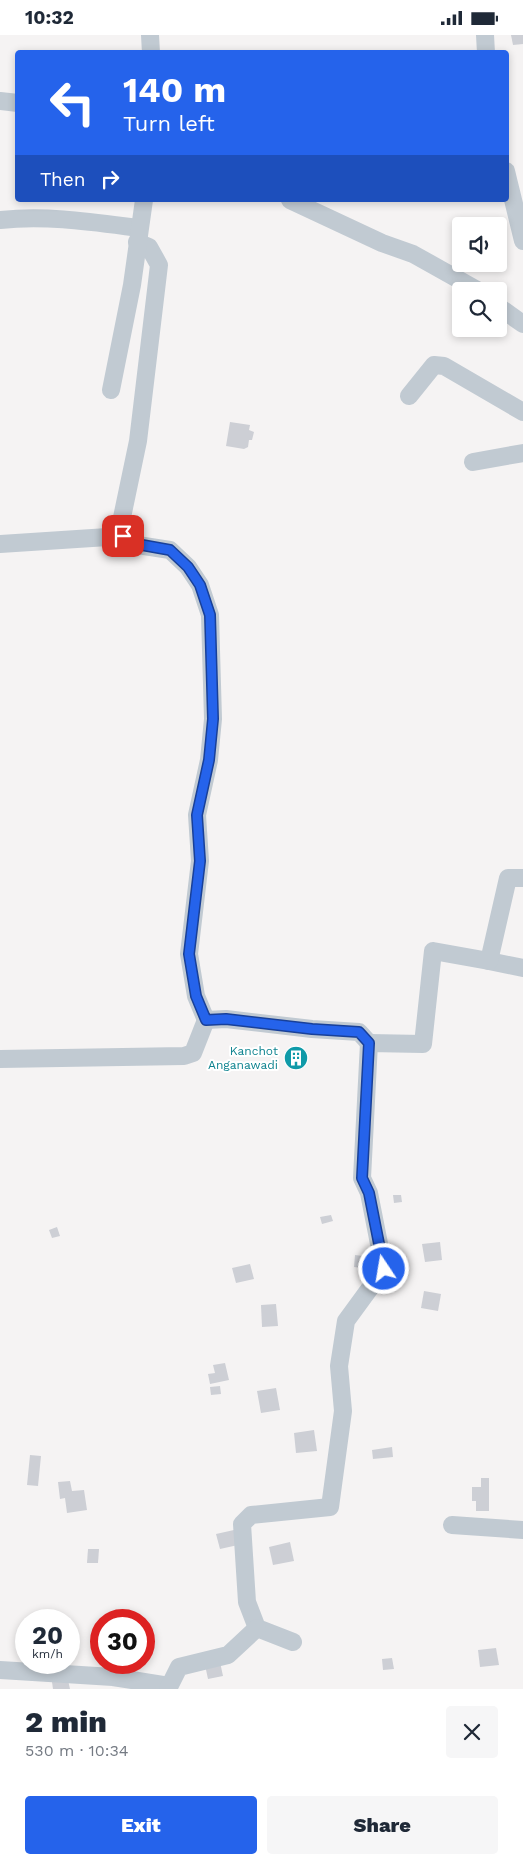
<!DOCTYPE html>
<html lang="en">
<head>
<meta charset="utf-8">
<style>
  body { margin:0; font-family:"Work Sans",sans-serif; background:#f6f6f7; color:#1f2937; height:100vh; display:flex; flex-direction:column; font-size:19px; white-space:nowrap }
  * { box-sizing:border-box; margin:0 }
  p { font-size:16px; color:#747a83 }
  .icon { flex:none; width:28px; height:28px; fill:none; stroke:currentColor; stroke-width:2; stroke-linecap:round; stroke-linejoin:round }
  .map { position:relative; height:1654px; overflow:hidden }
  .details { display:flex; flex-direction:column; background:#fff; flex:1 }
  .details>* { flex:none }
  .guide { position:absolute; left:15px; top:15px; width:494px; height:152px; border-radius:5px; box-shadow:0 2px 8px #0003; background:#2563eb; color:#fff; overflow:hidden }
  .buttons { position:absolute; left:452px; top:182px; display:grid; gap:10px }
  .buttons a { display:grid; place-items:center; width:55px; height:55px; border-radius:5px; background:#fff; box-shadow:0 2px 8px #0003; font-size:25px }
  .speed { position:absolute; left:15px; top:1574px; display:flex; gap:10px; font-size:25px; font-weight:700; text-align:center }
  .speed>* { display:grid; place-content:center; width:65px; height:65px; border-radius:50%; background:#fff; box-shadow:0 2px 8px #0003; line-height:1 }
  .speed small { font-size:12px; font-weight:400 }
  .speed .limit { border:8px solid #d22; background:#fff; color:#111 }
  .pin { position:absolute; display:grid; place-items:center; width:42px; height:42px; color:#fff; margin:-21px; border-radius:10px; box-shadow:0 2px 8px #0006 }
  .me { position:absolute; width:55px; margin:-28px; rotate:348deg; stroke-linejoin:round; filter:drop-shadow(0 0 4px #0008) }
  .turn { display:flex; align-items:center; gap:18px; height:105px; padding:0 25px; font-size:22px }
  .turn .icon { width:65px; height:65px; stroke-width:2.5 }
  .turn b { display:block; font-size:35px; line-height:42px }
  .then { display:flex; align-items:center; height:48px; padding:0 25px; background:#0003; gap:10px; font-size:19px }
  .round { display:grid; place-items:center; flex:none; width:52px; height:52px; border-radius:5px; background:#f6f6f7 }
  .headline { display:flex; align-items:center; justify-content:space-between; height:85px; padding:0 25px }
  h1 { font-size:30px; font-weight:800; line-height:38px }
  .cta { display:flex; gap:10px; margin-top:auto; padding:10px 25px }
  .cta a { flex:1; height:58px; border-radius:5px; background:#2563eb; color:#fff; font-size:20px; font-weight:800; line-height:58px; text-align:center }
  .cta a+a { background:#f6f6f7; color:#1f2937 }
  .status { display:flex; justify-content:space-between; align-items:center; height:35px; padding:0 25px; background:#fff; direction:ltr }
  .status svg { height:14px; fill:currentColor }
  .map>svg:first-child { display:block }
</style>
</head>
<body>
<div class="status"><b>10:32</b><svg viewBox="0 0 49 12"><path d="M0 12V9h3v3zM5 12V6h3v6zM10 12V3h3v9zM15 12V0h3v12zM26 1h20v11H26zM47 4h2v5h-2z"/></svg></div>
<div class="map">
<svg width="523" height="1654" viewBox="0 0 523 1654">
  <rect width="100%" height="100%" fill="#f5f3f3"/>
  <!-- building -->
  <g fill="#cdcfd5">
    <polygon points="511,0 523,0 523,9 513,10"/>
    <polygon points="230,387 250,390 249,395 254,397 252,405 249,405 248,412 244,414 226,411"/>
    <polygon points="393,1160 401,1160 402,1167 394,1168"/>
    <polygon points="331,1180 333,1186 322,1189 320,1182"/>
    <polygon points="57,1192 60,1201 52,1203 49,1195"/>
    <polygon points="440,1207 442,1225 425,1227 422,1209"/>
    <polygon points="355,1220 363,1221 362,1233 354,1232"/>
    <polygon points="250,1229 254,1244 236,1248 232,1233"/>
    <polygon points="424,1256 441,1259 438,1276 421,1273"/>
    <polygon points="276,1269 278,1291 262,1292 261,1270"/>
    <polygon points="225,1328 229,1345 210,1349 208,1339 215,1338 213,1330"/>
    <polygon points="220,1351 221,1359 211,1360 210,1352"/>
    <polygon points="276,1353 280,1375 261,1378 257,1356"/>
    <polygon points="314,1395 317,1416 296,1418 294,1398"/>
    <polygon points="392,1412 393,1422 373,1424 372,1415"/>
    <polygon points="30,1420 41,1421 38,1451 27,1450"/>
    <polygon points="481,1443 489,1443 489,1476 476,1476 476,1466 472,1466 472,1452 481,1452"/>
    <polygon points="70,1446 72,1456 84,1455 87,1475 67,1478 65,1463 60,1464 58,1447"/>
    <polygon points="234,1495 238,1510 220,1514 216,1499"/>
    <polygon points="290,1507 294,1526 273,1530 269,1512"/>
    <polygon points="88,1514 99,1514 98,1528 87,1528"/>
    <polygon points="496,1613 499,1630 480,1632 478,1615"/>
    <polygon points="392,1623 394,1634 383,1635 382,1624"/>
    <polygon points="220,1627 223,1641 208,1644 205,1630"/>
    <polygon points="68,1645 70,1654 53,1654 52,1647"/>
  </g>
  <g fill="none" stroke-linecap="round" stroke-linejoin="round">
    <!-- minor -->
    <g stroke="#c1cad2" stroke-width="18">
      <polyline points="150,0 151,18"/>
      <polyline points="485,0 486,18"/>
      <polyline points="0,66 18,68"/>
      <polyline points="506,136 523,206"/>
      <polyline points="290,165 382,208 413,219 479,256"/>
      <path d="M0,185C47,180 92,187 139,193"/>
      <polyline points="137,207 149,212 159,230 138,406 120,492 124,504 131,509 170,515 188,532 200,550 210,580 213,684 209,725 197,780 200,826 189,919 196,961 206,985 226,984 312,994 359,997 369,1008"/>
      <polyline points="499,272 523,289"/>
      <polyline points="111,355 132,250 144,165"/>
      <polyline points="409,361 434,330 444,331 523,377"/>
      <polyline points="473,427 523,418"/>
      <polyline points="0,509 123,501"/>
      <polyline points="489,926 523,933"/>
      <polyline points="0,1024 184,1021 193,1018 206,985"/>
      <polyline points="452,1490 523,1495"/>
      <polyline points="293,1607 257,1593 247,1567 242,1489 251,1480 330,1472 343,1376 339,1331 346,1286 384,1234 369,1158 362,1143 369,1008 423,1009 433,916 489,926 508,843 523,843"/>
      <polyline points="0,1635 113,1642 169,1651"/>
      <polyline points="168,1654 179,1632 228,1620 257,1593"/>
    </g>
  </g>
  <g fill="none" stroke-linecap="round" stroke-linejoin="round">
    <!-- route casing -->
    <g stroke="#184099" stroke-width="12">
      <polyline id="route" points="123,501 131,508 170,515 188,532 200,550 210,580 213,684 209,725 197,780 200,826 189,919 196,961 206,985 226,984 312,994 359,997 369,1008 362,1143 369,1158 384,1234"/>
    </g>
    <!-- route -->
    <use href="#route" stroke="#2563eb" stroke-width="9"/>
  </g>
  <!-- icons -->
  <defs>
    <g id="building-disc" transform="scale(1.25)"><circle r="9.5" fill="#0f9aa8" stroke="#fff"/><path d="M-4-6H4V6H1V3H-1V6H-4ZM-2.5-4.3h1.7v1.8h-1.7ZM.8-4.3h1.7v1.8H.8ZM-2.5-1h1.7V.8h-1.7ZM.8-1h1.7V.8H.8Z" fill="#fff"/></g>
  </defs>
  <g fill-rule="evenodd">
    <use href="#building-disc" x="296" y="1023"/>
  </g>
  <g text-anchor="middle" stroke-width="4" stroke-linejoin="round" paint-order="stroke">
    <!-- culture labels -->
    <g font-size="12" fill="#0d838f" stroke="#fff" text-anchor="end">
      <text x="278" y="1020">Kanchot<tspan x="278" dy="14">Anganawadi</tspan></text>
    </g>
  </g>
</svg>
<div class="buttons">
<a><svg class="icon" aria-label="sound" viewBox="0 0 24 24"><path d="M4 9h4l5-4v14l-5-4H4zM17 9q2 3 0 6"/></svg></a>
<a><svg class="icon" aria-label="search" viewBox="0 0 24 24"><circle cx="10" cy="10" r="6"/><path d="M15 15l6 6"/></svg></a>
</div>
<div class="speed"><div>20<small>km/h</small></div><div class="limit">30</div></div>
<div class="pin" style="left:123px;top:501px;background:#d93025"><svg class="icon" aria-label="arrive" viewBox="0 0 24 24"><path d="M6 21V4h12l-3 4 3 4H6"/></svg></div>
<svg class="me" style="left:384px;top:1234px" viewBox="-20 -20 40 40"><circle r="17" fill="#2563eb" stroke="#fff" stroke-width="3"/><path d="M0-11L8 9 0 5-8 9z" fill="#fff"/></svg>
<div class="guide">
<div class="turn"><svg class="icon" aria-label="left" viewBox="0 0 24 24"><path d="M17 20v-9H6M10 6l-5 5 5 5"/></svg><div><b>140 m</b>Turn left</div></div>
<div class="then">Then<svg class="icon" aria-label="right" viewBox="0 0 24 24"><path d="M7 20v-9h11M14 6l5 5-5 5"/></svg></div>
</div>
</div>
<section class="details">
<div class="headline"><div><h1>2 min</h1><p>530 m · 10:34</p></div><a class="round"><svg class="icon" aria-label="close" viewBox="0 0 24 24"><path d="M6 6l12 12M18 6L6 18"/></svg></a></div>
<div class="cta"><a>Exit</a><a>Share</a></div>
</section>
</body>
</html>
